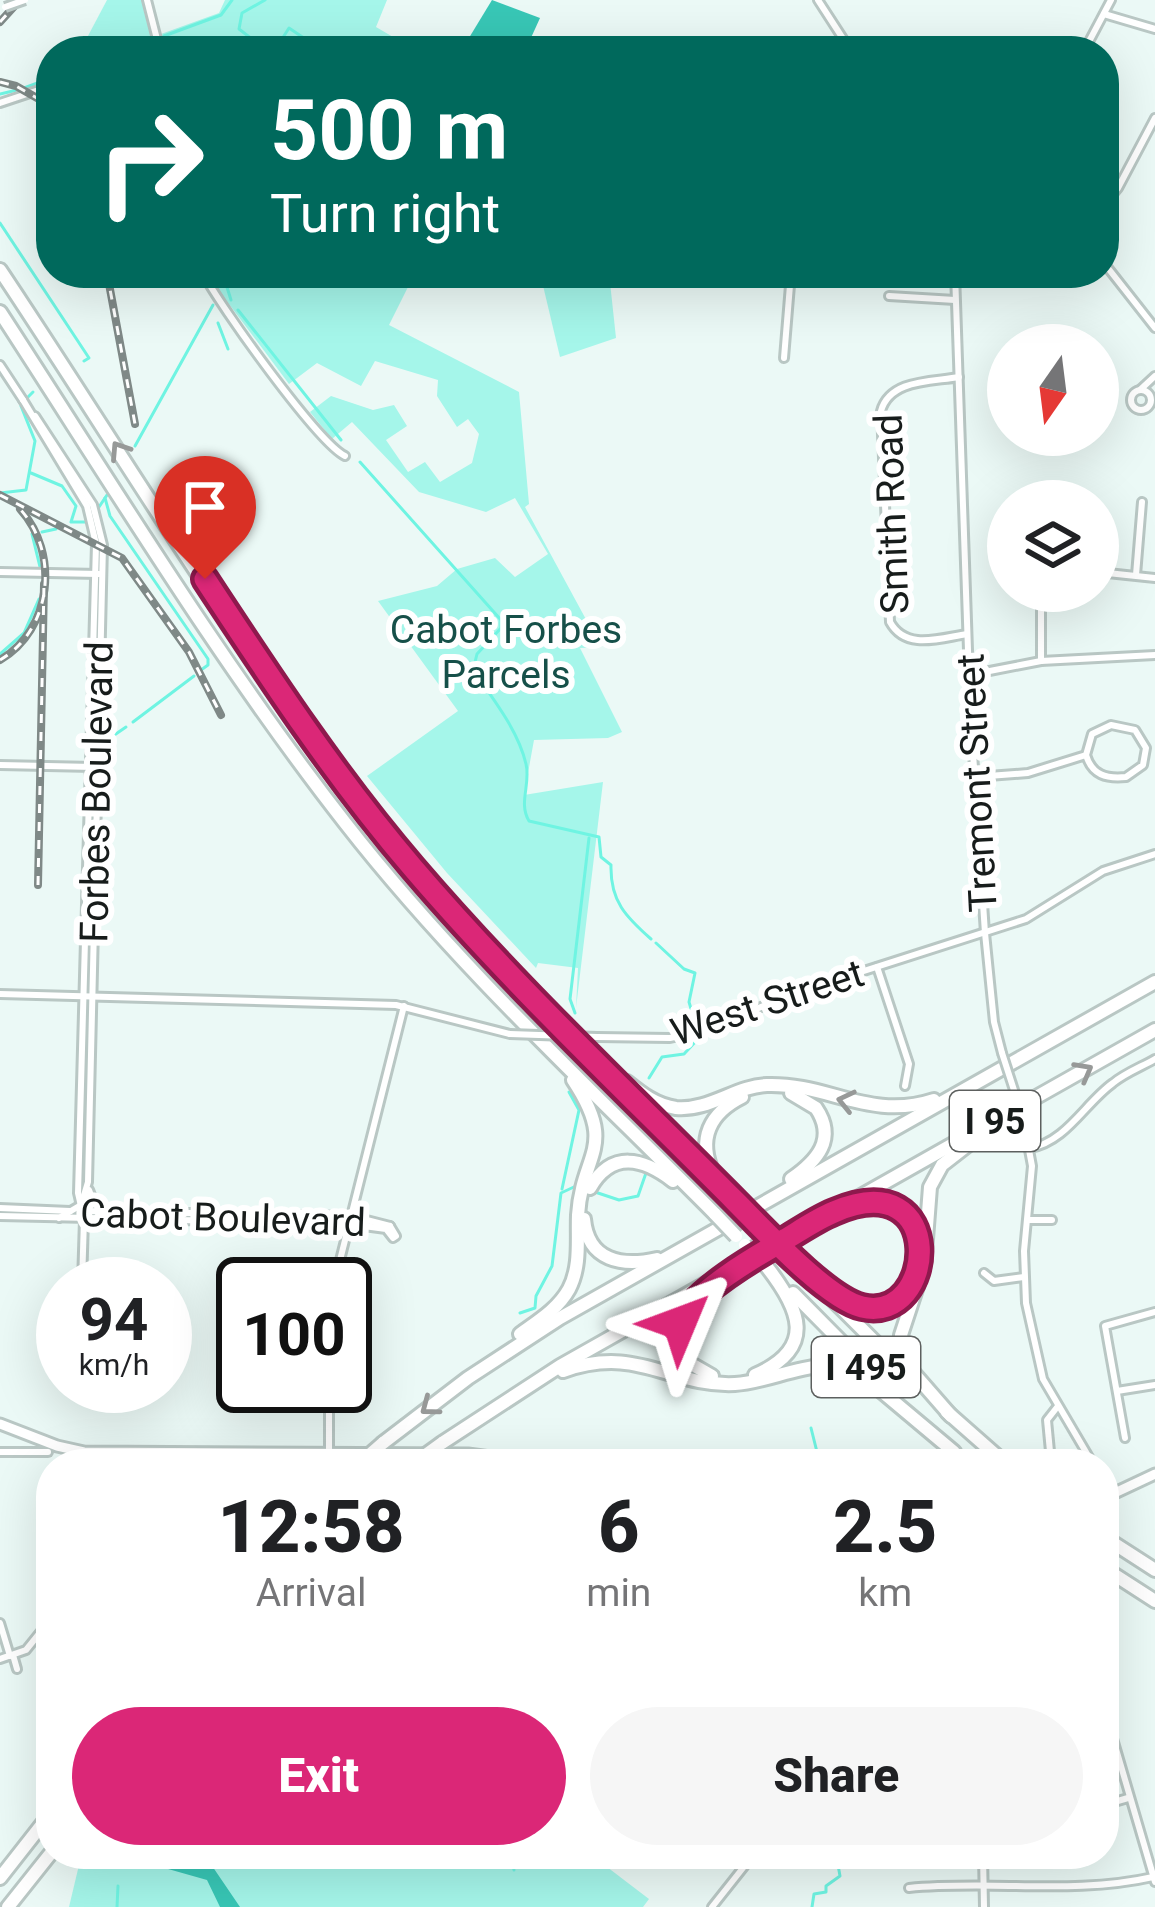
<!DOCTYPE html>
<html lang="en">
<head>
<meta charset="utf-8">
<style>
  body { margin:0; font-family:Roboto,sans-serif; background:#f6f6f6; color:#202124; height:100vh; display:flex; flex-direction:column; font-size:45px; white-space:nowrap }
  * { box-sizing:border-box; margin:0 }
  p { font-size:39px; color:#757577 }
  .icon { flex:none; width:66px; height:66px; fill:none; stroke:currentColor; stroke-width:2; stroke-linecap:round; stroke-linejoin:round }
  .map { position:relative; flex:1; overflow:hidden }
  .sheet { position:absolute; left:36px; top:1449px; width:1083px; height:420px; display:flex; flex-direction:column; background:#fff; border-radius:48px; box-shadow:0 12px 48px #0002 }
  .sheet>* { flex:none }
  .guide { position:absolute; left:36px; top:36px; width:1083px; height:252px; border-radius:48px; box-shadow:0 12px 48px #0002; background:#00695c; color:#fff; overflow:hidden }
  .needle { width:78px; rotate:194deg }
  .controls { position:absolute; left:987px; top:324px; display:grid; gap:24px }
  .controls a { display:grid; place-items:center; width:132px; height:132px; border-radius:50%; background:#fff; box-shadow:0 12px 48px #0002; font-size:60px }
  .speed { position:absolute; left:36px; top:1257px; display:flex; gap:24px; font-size:60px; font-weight:700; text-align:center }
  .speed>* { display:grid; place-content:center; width:156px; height:156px; border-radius:50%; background:#fff; box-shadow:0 12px 48px #0002; line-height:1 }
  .speed small { font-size:30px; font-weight:400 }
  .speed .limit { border:6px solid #111; border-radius:18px; background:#fff; color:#111 }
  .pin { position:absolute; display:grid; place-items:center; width:102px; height:102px; color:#fff; margin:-123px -51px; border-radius:50% 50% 50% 0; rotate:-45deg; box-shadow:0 0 12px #0007 }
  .pin .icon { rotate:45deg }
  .me { position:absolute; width:132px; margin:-66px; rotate:46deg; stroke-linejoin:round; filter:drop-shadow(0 0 9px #0008) }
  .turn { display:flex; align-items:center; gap:42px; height:252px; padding:0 36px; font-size:54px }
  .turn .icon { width:156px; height:156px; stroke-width:2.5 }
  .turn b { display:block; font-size:84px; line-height:102px }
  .eta { display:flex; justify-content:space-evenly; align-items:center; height:204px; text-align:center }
  .eta b { font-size:72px; font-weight:800; line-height:84px }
  .primary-button { display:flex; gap:24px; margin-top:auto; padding:24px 36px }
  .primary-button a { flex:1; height:138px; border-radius:72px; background:#db2777; color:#fff; font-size:48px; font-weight:800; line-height:138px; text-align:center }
  .primary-button a+a { background:#f6f6f6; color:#202124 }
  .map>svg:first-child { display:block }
</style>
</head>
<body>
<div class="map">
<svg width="1155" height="1907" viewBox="0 0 1155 1907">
  <rect width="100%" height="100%" fill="#ebf9f6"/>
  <!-- green -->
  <g fill="#a5f6ea">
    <polygon points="107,0 142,0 151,36 149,43 129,51 80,51"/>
    <polygon points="225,0 387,0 376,27 417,51 166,51 161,34 219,13"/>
    <polygon points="233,273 415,273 389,325 519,392 529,504 525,507 601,647 580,648 622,732 608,738 534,740 524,795 603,782 576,1008 578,968 538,963 536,968 447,873 367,776 458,711 378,601 437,586 457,569 495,558 515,577 548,554 515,498 486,512 419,492 352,422 332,439 310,412 331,396 373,410 394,405 407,426 386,440 408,472 425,462 440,482 472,463 479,434 468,419 457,427 437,396 438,380 375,361 361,386 317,363 289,384 217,288 227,285"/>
    <polygon points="540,273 609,273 616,338 560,357"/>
    <polygon points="87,1854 590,1854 649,1899 643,1907 69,1907 79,1865"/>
  </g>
  <!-- forest -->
  <g fill="#38c7b6">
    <polygon points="492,0 540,18 525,51 461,51"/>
    <polygon points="87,1854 204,1854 240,1907 220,1907 207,1880 154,1865 104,1863 85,1857"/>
  </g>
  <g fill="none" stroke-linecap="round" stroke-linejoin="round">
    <!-- stream -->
    <g stroke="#6ff4e2" stroke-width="3">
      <polyline points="265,0 242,13 239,29 266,50 275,50 289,28 323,51"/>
      <polyline points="164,36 221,15 232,0"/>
      <polyline points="122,51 152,40"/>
      <polyline points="24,88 51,78"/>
      <polyline points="0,94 17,90"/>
      <polyline points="0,223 89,358 84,361"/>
      <polyline points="231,300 226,284 232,273"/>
      <polyline points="238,310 341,440"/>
      <polyline points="218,323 228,349"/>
      <polyline points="27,398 33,392"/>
      <polyline points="135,446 213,305"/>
      <path d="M360,462L501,620V628L477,654L473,670C493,699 518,730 526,764C531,784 518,803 529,821L599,837L601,857L611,865C610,901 626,917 651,939"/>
      <polyline points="31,473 62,486 76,506 71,522 86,522"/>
      <polyline points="0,493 26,490 35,441 21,406"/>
      <polyline points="105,498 110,516 208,659 208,665 201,670"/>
      <polyline points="99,507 107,495"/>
      <polyline points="42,532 56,529"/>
      <polyline points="36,533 32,534 40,567"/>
      <polyline points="0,654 24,633 39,599"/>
      <polyline points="133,722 194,676"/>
      <polyline points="110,738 126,727"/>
      <polyline points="656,943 684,969 695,973 689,1002 695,1022"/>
      <polyline points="575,1013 570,999 589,838"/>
      <polyline points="649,1078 662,1057 684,1054 698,1039"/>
      <polyline points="562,1189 579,1110 569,1092"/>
      <polyline points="595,1192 619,1200 638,1196 646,1173"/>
      <polyline points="520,1313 535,1308 536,1296 552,1266 561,1193 576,1186"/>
      <polyline points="811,1428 820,1464"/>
      <polyline points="511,1854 514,1870"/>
      <polyline points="117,1907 118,1886"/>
      <polyline points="812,1907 814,1894 826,1892 826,1886 840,1876 836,1854"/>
    </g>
    <!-- minor casing -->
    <g stroke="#b9c7c4" stroke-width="12">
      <g id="minor">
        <polyline points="147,0 160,51"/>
        <polyline points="818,0 851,51"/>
        <polyline points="1104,14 1155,29"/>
        <polyline points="146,51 159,46"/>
        <polyline points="1084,51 1111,0"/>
        <polyline points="0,103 51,86"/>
        <polyline points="1104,205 1118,188 1155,118"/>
        <polyline points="1104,263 1155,328"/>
        <path d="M203,273C219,305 318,443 345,456"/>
        <polyline points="955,273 970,708 985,933 994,1022 1002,1053"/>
        <polyline points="889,296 955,300"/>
        <polyline points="784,358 791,273"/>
        <polyline points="0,365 23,400"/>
        <path d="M959,377C932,382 890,379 881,411L890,622C906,651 940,638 967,634"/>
        <polyline points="1141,389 1155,376"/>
        <circle cx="1141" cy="400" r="10"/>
        <polyline points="23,400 87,506 96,544 78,1193 84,1219 82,1284"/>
        <polyline points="35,416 93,505 103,545 88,1182 81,1205 59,1218"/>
        <polyline points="0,572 99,574"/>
        <polyline points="1098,572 1155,578"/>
        <polyline points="1136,575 1142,502"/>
        <polyline points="1041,661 1041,591"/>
        <polyline points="969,675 1041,661 1155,655"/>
        <polyline points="0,765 94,767"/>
        <path d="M975,777L1028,773L1086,755C1092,775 1106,779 1126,777L1143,765L1146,748L1135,730L1111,725L1092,734L1086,755"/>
        <polyline points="877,967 909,1064 905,1086"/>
        <polyline points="0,994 396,1005 510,1034"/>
        <polyline points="597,1037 670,1038 706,1030 792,994 1026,919 1103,871 1155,854"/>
        <polyline points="1023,1118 1032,1166 1024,1251 1026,1303 1043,1379 1093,1464"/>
        <path d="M1030,1148C1066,1142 1085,1103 1113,1083C1125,1073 1141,1067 1155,1059"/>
        <polyline points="89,1190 94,1203 107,1210"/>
        <polyline points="0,1208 70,1211"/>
        <polyline points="83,1211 351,1216 390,1226"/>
        <polyline points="0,1216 349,1224 386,1229 393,1238 396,1236 390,1226 386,1229"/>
        <polyline points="1028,1220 1052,1220"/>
        <polyline points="984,1273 994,1281 1024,1277"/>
        <polyline points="334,1284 404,1006"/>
        <polyline points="1117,1391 1155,1385"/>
        <polyline points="1125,1438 1105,1326 1155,1312"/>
        <polyline points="0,1452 48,1452"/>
        <polyline points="329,1453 329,1386"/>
        <polyline points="1051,1462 1047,1420 1058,1406"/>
        <polyline points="48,1507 51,1519"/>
        <polyline points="0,1623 10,1656"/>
        <polyline points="13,1655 17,1669"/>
        <polyline points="0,1659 26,1650 51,1619"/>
        <polyline points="1104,1708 1155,1882"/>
        <polyline points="1104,1805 1128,1798"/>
        <polyline points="983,1854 984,1907"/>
        <path d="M909,1888C990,1880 1074,1895 1153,1877"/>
        <polyline points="712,1907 754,1854"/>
      </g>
    </g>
    <!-- major casing -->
    <g stroke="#b9c7c4" stroke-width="15">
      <g id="major">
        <polyline points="0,1424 57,1446 84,1452 468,1454 543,1464"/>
        <polyline points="1104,1498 1155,1474"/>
      </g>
    </g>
    <!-- highway casing -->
    <g stroke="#b9c7c4" stroke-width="18">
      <g id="highway">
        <path d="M0,270C126,459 242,656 384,834C490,966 617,1082 736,1202"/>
        <path d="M0,312C112,484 220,663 346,824C456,965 589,1087 715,1214"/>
        <path d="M627,1082C642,1094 656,1105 676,1108C709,1111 736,1086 767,1085C828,1083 870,1121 934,1100"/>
        <path d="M713,1173C697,1139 710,1113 742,1097"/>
        <path d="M791,1179C817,1161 837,1139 816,1108L791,1093"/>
        <path d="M590,1188C612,1150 643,1158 673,1181"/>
        <path d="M848,1208C885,1199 916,1206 920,1249"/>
        <path d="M584,1219C588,1261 622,1267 657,1259"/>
        <polyline points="788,1255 906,1373"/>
        <path d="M831,1288C860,1311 892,1318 913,1280"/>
        <path d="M712,1289C685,1307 667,1329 686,1361L712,1376"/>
        <polyline points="793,1293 884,1385"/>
        <path d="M520,1334C538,1321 558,1309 569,1289C581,1266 577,1240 578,1215C582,1152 618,1148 573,1080"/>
        <path d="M563,1371C638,1344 670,1387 735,1384C775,1382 824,1351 861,1374L954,1452"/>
        <path d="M755,1375C818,1348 799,1308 767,1267"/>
        <polyline points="947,1412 1006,1464"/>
        <polyline points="951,1416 910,1369 901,1335 924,1265 930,1187 942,1165 969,1144"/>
        <polyline points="383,1443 468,1378 560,1318 1155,982"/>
        <polyline points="442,1443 560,1366 1155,1030"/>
        <polyline points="1104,1537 1155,1570"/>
        <polyline points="1104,1568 1155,1601"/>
        <polyline points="0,1878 51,1813"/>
        <polyline points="8,1907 51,1853"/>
      </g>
    </g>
    <!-- minor -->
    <use href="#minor" stroke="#fff" stroke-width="6"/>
    <!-- major -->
    <use href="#major" stroke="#fff" stroke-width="9"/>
    <!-- highway -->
    <use href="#highway" stroke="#fff" stroke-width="12"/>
    <!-- rail casing -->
    <g stroke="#7f8987" stroke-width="8">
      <g id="rail">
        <polyline points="0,22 20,0"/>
        <polyline points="0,82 16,86 51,106"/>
        <polyline points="107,273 135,424"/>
        <polyline points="0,495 122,558 189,652 221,715"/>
        <path d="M0,660C52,630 60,553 20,509"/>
        <polyline points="38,885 44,584"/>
      </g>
    </g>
    <!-- rail -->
    <use href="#rail" stroke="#fff" stroke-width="3" stroke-dasharray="9" stroke-linecap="butt"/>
    <!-- minor-bridge casing -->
    <g stroke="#b9c7c4" stroke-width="12" stroke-linecap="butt">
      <g id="minor-bridge">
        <polyline points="5,7 25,0"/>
        <polyline points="510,1034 597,1037"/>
        <polyline points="1002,1053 1023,1118"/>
      </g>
    </g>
    <!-- highway-bridge casing -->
    <g stroke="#b9c7c4" stroke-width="18" stroke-linecap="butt">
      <g id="highway-bridge">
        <polyline points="736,1202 758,1224"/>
        <polyline points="715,1214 736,1236"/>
        <polyline points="767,1233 788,1255"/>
        <polyline points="745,1245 767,1267"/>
        <polyline points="359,1464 383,1443"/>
        <polyline points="413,1464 442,1443"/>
      </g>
    </g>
    <!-- minor-bridge -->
    <use href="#minor-bridge" stroke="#fff" stroke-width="6"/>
    <!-- highway-bridge -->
    <use href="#highway-bridge" stroke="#fff" stroke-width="12"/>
  </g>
  <!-- one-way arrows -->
  <defs><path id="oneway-chevron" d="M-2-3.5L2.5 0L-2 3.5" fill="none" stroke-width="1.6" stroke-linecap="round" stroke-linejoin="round" transform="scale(3)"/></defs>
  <g stroke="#979998">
    <use href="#oneway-chevron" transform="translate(119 450) rotate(-123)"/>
    <use href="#oneway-chevron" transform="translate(1084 1071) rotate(-29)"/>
    <use href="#oneway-chevron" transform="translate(846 1101) rotate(-167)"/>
    <use href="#oneway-chevron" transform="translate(429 1407) rotate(143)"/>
  </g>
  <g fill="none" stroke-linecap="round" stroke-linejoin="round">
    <!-- route casing -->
    <g stroke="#8e194d" stroke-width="30">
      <path id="route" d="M205,579C270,678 335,777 413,868C513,985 627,1092 736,1202C762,1228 827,1299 862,1307C937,1325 949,1162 834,1212C817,1219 801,1230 786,1239C756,1256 693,1292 680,1323"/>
    </g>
    <!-- route -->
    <use href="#route" stroke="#db2777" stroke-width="21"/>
  </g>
  <g text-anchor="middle" stroke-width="12" stroke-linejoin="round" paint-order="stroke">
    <!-- shield labels -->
    <g fill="#fff" stroke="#5d605f" stroke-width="3">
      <rect x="950" y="1091" width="90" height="60" rx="9"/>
      <rect x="812" y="1337" width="108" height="60" rx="9"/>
    </g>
    <g font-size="36" font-weight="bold" fill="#171c1b">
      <text x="995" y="1134">I 95</text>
      <text x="866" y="1380">I 495</text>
    </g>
    <!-- street labels -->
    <g font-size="39" fill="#171c1b" stroke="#fff">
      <text transform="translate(891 514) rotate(-92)" y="14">Smith Road</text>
      <text transform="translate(976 783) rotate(-93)" y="14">Tremont Street</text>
      <text transform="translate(96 792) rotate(-89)" y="14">Forbes Boulevard</text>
      <text transform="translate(767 1002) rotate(-18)" y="14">West Street</text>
      <text transform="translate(223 1217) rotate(2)" y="14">Cabot Boulevard</text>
    </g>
    <!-- park labels -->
    <g font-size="39" fill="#165049" stroke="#fff">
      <text x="506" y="643">Cabot Forbes<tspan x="506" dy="45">Parcels</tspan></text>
    </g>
  </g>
</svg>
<div class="controls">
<a><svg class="needle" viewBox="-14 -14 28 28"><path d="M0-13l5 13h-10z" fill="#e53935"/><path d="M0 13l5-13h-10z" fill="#757577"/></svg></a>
<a><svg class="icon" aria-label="layers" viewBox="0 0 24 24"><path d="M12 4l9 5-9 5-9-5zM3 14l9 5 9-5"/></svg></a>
</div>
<div class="speed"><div>94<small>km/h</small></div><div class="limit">100</div></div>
<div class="pin" style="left:205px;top:579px;background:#d93025"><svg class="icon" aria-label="arrive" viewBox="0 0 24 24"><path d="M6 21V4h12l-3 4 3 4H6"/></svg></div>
<svg class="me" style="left:680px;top:1323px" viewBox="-20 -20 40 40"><path d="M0-17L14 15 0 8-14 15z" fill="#db2777" stroke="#fff" stroke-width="4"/></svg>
<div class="guide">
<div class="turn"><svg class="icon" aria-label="right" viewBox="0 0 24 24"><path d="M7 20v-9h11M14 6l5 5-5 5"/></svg><div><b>500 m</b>Turn right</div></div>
</div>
<section class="sheet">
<div class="eta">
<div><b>12:58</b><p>Arrival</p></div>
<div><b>6</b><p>min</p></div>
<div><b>2.5</b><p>km</p></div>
</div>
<div class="primary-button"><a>Exit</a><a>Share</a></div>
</section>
</div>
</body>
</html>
